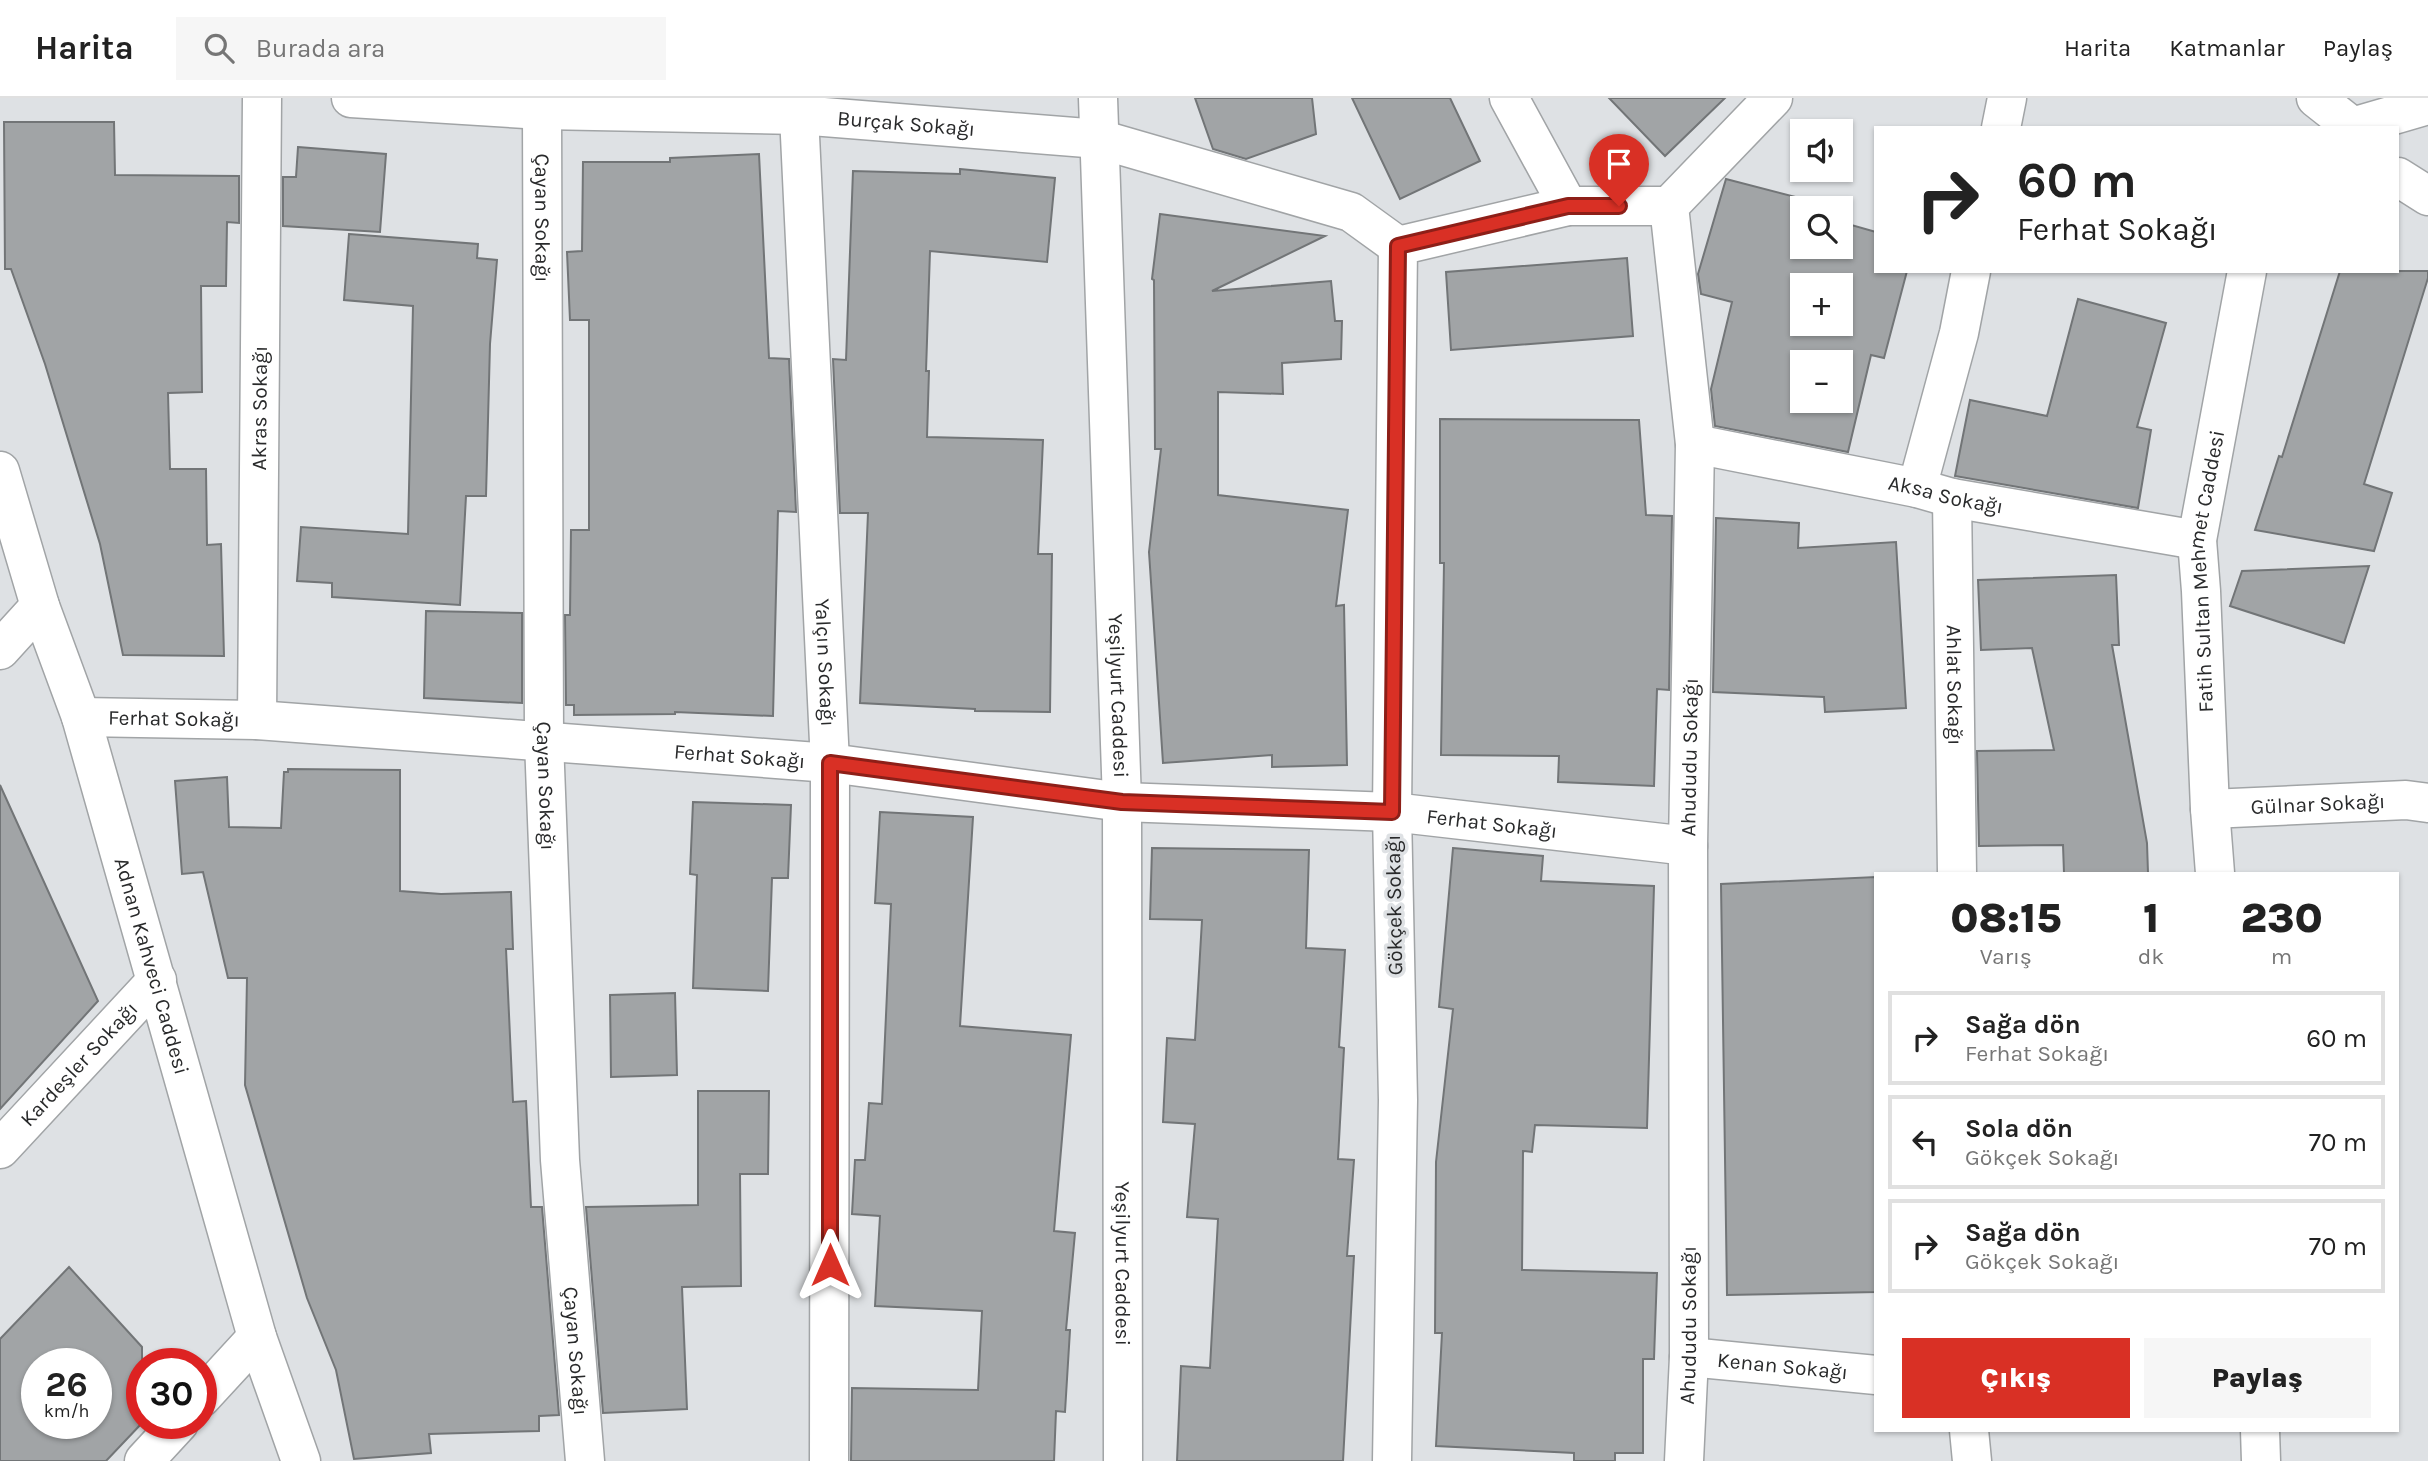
<!DOCTYPE html>
<html lang="tr">
<head>
<meta charset="utf-8">
<style>
  body { margin:0; font-family:Karla,sans-serif; background:#f6f6f6; color:#222; height:100vh; display:flex; flex-direction:column; font-size:26px; white-space:nowrap }
  * { box-sizing:border-box; margin:0 }
  p { font-size:23px; color:#767676 }
  .icon { flex:none; width:38px; height:38px; fill:none; stroke:currentColor; stroke-width:2; stroke-linecap:round; stroke-linejoin:round }
  .map { position:relative; flex:1; overflow:hidden }
  .sheet { position:absolute; left:1874px; top:774px; width:525px; height:560px; display:flex; flex-direction:column; background:#fff; border-radius:0px; box-shadow:0 2px 5px #0004 }
  .sheet>* { flex:none }
  .hud { position:absolute; left:1874px; top:28px; width:525px; height:147px; border-radius:0px; box-shadow:0 2px 5px #0004; background:#fff; color:#222; overflow:hidden }
  .fabs { position:absolute; left:1790px; top:21px; display:grid; gap:14px }
  .fabs a { display:grid; place-items:center; width:63px; height:63px; border-radius:0px; background:#fff; box-shadow:0 2px 5px #0004; font-size:35px }
  .speed { position:absolute; left:21px; top:1250px; display:flex; gap:14px; font-size:35px; font-weight:700; text-align:center }
  .speed>* { display:grid; place-content:center; width:91px; height:91px; border-radius:50%; background:#fff; box-shadow:0 2px 5px #0004; line-height:1 }
  .speed small { font-size:18px; font-weight:400 }
  .speed .limit { border:10px solid #d22; background:#fff; color:#111 }
  .pin { position:absolute; display:grid; place-items:center; width:60px; height:60px; color:#fff; margin:-72px -30px; border-radius:50% 50% 50% 0; rotate:-45deg; box-shadow:0 0 7px #0007 }
  .pin .icon { rotate:45deg }
  .me { position:absolute; width:77px; margin:-38px; rotate:0deg; stroke-linejoin:round; filter:drop-shadow(0 0 5px #0008) }
  .turn { display:flex; align-items:center; gap:24px; height:147px; padding:0 28px; font-size:32px }
  .turn .icon { width:91px; height:91px; stroke-width:2.5 }
  .turn b { display:block; font-size:49px; line-height:60px }
  .eta { display:flex; justify-content:space-evenly; align-items:center; height:119px; text-align:center }
  .eta b { font-size:42px; font-weight:800; line-height:49px }
  .primary-button { display:flex; gap:14px; margin-top:auto; padding:14px 28px }
  .primary-button a { flex:1; height:80px; border-radius:0px; background:#d93025; color:#fff; font-size:28px; font-weight:800; line-height:80px; text-align:center }
  .primary-button a+a { background:#f6f6f6; color:#222 }
  ul { padding:0; list-style:none }
  li { display:flex; align-items:center; gap:21px; height:94px; margin:0 14px 10px; padding:0 14px; border:4px solid #e0e0e0; border-radius:0px }
  li div { flex:1 }
  li b { display:block; font-size:26px }
  li em { font-style:normal }
  header { display:flex; align-items:center; gap:42px; box-sizing:border-box; height:98px; padding:0 35px; background:#fff; border-bottom:2px solid #e0e0e0 }
  header strong { font-size:33px }
  nav { display:flex; gap:38px; margin-inline-start:auto; font-size:24px }
  .search { width:490px; height:63px; background:#f6f6f6; display:flex; align-items:center; gap:18px; box-sizing:border-box; padding:0 24px; border-radius:0px; color:#767676; font-size:26px }
  .map>svg:first-child { display:block }
</style>
</head>
<body>
<header>
<strong>Harita</strong>
<div class="search"><svg class="icon" aria-label="search" viewBox="0 0 24 24"><circle cx="10" cy="10" r="6"/><path d="M15 15l6 6"/></svg>Burada ara</div>
<nav><a>Harita</a><a>Katmanlar</a><a>Paylaş</a></nav>
</header>
<div class="map">
<svg width="2428" height="1363" viewBox="0 0 2428 1363">
  <rect width="100%" height="100%" fill="#dee1e4"/>
  <!-- building -->
  <g fill="#a1a4a6" stroke="#727577" stroke-width="2" fill-rule="evenodd">
    <polygon points="1195,0 1312,0 1316,36 1246,61 1213,51"/>
    <polygon points="1352,0 1450,0 1480,63 1400,101"/>
    <polygon points="1609,0 1725,0 1665,58"/>
    <polygon points="4,24 114,24 115,77 239,78 239,125 227,124 226,188 201,188 202,294 168,295 170,371 206,371 207,447 221,446 224,558 123,557 100,446 45,266 11,171 5,171"/>
    <polygon points="298,49 386,56 380,134 283,128 283,79 296,79"/>
    <polygon points="759,56 769,260 789,261 796,414 778,413 773,618 675,614 675,616 574,617 574,607 566,607 565,517 570,517 571,432 589,432 589,222 570,222 567,154 582,153 583,64 670,64 670,60"/>
    <polygon points="960,71 1055,80 1047,164 930,153 926,273 929,273 927,339 1043,342 1038,456 1052,456 1050,614 975,613 975,611 860,605 868,415 840,415 833,261 846,262 853,73 960,76"/>
    <path d="M1726,81L1807,102L1805,110H1802V149H1841V124L1876,134V173H1907L1884,260L1871,257L1848,354L1715,328L1711,291L1732,204L1701,196L1698,176ZM1802,187H1841V226H1802ZM1802,264H1841V303H1802Z"/>
    <polygon points="1160,116 1325,138 1212,193 1331,183 1335,223 1342,223 1341,261 1282,265 1283,296 1218,294 1218,397 1348,412 1336,508 1344,507 1347,667 1272,669 1272,657 1163,665 1149,454 1161,351 1155,351 1154,182 1152,181"/>
    <polygon points="349,136 478,146 477,160 497,162 490,246 486,398 466,398 460,507 332,499 332,485 297,483 301,429 408,436 413,208 344,202"/>
    <polygon points="1627,160 1633,238 1451,252 1446,174"/>
    <polygon points="2340,173 2428,173 2428,180 2364,386 2392,395 2374,453 2255,432 2279,358 2282,359"/>
    <polygon points="2078,201 2166,225 2137,329 2151,332 2138,410 1955,378 1970,302 2047,318"/>
    <polygon points="1440,321 1639,322 1646,417 1672,418 1669,592 1657,591 1654,688 1558,684 1559,658 1441,657 1444,465 1440,465"/>
    <polygon points="1716,420 1799,425 1798,450 1896,444 1906,610 1825,614 1824,599 1713,594"/>
    <polygon points="2369,468 2344,545 2230,508 2242,473"/>
    <polygon points="2116,477 2119,547 2112,547 2147,745 2148,775 2064,775 2063,747 1979,748 1977,653 2054,652 2032,550 1981,552 1978,482"/>
    <polygon points="426,513 522,515 522,605 424,600"/>
    <polygon points="288,671 400,672 400,793 441,796 511,794 513,851 506,851 513,1004 526,1003 531,1109 542,1109 559,1317 539,1318 539,1333 429,1336 431,1355 354,1361 336,1272 307,1200 245,987 247,880 228,880 203,774 182,776 175,683 227,679 229,729 281,730 284,674 288,674"/>
    <polygon points="0,687 98,903 0,1011"/>
    <polygon points="693,704 791,707 788,780 772,780 768,893 693,890 697,777 690,776"/>
    <polygon points="880,714 973,719 960,928 1071,937 1054,1133 1075,1135 1066,1232 1070,1232 1065,1314 1056,1313 1054,1363 851,1363 852,1290 978,1292 982,1213 875,1208 880,1118 852,1116 855,1062 865,1062 869,1005 882,1006 891,806 875,805"/>
    <polygon points="1152,750 1309,752 1306,850 1345,852 1339,949 1344,950 1338,1061 1354,1062 1347,1158 1354,1158 1343,1363 1177,1363 1181,1268 1210,1270 1218,1121 1187,1119 1195,1026 1163,1024 1167,940 1195,942 1202,822 1150,821"/>
    <polygon points="1453,750 1543,758 1541,783 1654,788 1647,1030 1535,1027 1532,1054 1523,1053 1522,1172 1657,1175 1654,1261 1643,1261 1643,1355 1615,1355 1615,1363 1574,1363 1574,1355 1436,1348 1442,1235 1435,1235 1436,1064 1453,911 1439,909"/>
    <polygon points="1876,779 1876,1194 1727,1197 1721,786"/>
    <polygon points="675,895 677,977 611,979 610,897"/>
    <polygon points="698,993 769,993 768,1076 740,1076 741,1188 682,1189 687,1311 603,1315 586,1109 698,1107"/>
    <path d="M69,1169L142,1249V1325L106,1363H0V1241ZM37,1265H96V1325H37Z"/>
  </g>
  <g fill="none" stroke-linecap="round" stroke-linejoin="round">
    <!-- minor casing -->
    <g stroke="#a1a4a6" stroke-width="41">
      <g id="minor">
        <path id="s1" d="M351,0L542,12L799,17L1099,41L1351,114L1398,148"/>
        <path id="s2" d="M791,0L799,17L830,665L829,1363"/>
        <path id="s3" d="M1098,0L1122,704L1123,1363"/>
        <polyline points="1509,0 1568,108"/>
        <polyline points="2316,0 2354,30"/>
        <path id="s4" d="M542,12L544,643L560,1062L585,1363"/>
        <polyline points="2001,30 2007,0"/>
        <polyline points="2349,30 2428,7"/>
        <polyline points="2398,79 2428,98"/>
        <path id="s5" d="M1695,346L1917,390L1952,400L2197,442"/>
        <path id="s6" d="M0,373L40,508L81,619L257,1239L301,1363"/>
        <polyline points="1917,390 1959,235 1971,173"/>
        <path id="s7" d="M1952,400L1957,775"/>
        <polyline points="0,552 40,508"/>
        <path id="s8" d="M81,619L257,622L830,665L1122,704L1392,714L1688,748"/>
        <path id="s9" d="M257,622L262,0"/>
        <path id="s10" d="M2210,711L2406,702L2428,705"/>
        <path id="s11" d="M2215,775L2210,711L2201,493L2197,442L2247,173"/>
        <path id="s12" d="M0,1051L157,882"/>
        <path id="s13" d="M1689,1259L1876,1277"/>
        <polyline points="201,1300 257,1239"/>
        <polyline points="1969,1332 1972,1363"/>
        <polyline points="2260,1332 2261,1363"/>
        <polyline points="144,1363 179,1325"/>
        <polyline points="1392,1363 1398,1002 1392,714 1398,148 1568,108 1669,108"/>
        <path id="s14" d="M1684,1363L1689,1259L1688,748L1695,346L1669,108L1773,0"/>
      </g>
    </g>
    <!-- minor -->
    <use href="#minor" stroke="#fff" stroke-width="38"/>
  </g>
  <g fill="none" stroke-linecap="round" stroke-linejoin="round">
    <!-- route casing -->
    <g stroke="#8d1f18" stroke-width="18">
      <polyline id="route" points="830,1167 830,665 1122,704 1392,714 1398,148 1568,108 1619,108"/>
    </g>
    <!-- route -->
    <use href="#route" stroke="#d93025" stroke-width="12"/>
  </g>
  <g text-anchor="middle" stroke-width="7" stroke-linejoin="round" paint-order="stroke">
    <!-- street labels -->
    <g font-size="21" fill="#292a2b" stroke="#dee1e4">
      <text dy="7" stroke="none"><textPath href="#s1" startOffset="556">Burçak Sokağı</textPath></text>
      <text dy="7" stroke="none"><textPath href="#s4" startOffset="108">Çayan Sokağı</textPath></text>
      <text dy="7" stroke="none"><textPath href="#s9" startOffset="312">Akras Sokağı</textPath></text>
      <text dy="7" stroke="none"><textPath href="#s5" startOffset="256">Aksa Sokağı</textPath></text>
      <text dy="7" stroke="none"><textPath href="#s11" startOffset="303">Fatih Sultan Mehmet Caddesi</textPath></text>
      <text dy="7" stroke="none"><textPath href="#s2" startOffset="567">Yalçın Sokağı</textPath></text>
      <text dy="7" stroke="none"><textPath href="#s7" startOffset="187">Ahlat Sokağı</textPath></text>
      <text dy="7" stroke="none"><textPath href="#s3" startOffset="598">Yeşilyurt Caddesi</textPath></text>
      <text dy="7" stroke="none"><textPath href="#s8" startOffset="93">Ferhat Sokağı</textPath></text>
      <text dy="7" stroke="none"><textPath href="#s8" startOffset="660">Ferhat Sokağı</textPath></text>
      <text dy="7" stroke="none"><textPath href="#s14" startOffset="704">Ahududu Sokağı</textPath></text>
      <text dy="7" stroke="none"><textPath href="#s4" startOffset="676">Çayan Sokağı</textPath></text>
      <text dy="7" stroke="none"><textPath href="#s10" startOffset="108">Gülnar Sokağı</textPath></text>
      <text dy="7" stroke="none"><textPath href="#s8" startOffset="1416">Ferhat Sokağı</textPath></text>
      <text transform="translate(1394 807) rotate(-91)" y="7">Gökçek Sokağı</text>
      <text dy="7" stroke="none"><textPath href="#s6" startOffset="518">Adnan Kahveci Caddesi</textPath></text>
      <text dy="7" stroke="none"><textPath href="#s12" startOffset="116">Kardeşler Sokağı</textPath></text>
      <text dy="7" stroke="none"><textPath href="#s3" startOffset="1166">Yeşilyurt Caddesi</textPath></text>
      <text dy="7" stroke="none"><textPath href="#s14" startOffset="136">Ahududu Sokağı</textPath></text>
      <text dy="7" stroke="none"><textPath href="#s4" startOffset="1242">Çayan Sokağı</textPath></text>
      <text dy="7" stroke="none"><textPath href="#s13" startOffset="94">Kenan Sokağı</textPath></text>
    </g>
  </g>
</svg>
<div class="fabs">
<a><svg class="icon" aria-label="sound" viewBox="0 0 24 24"><path d="M4 9h4l5-4v14l-5-4H4zM17 9q2 3 0 6"/></svg></a>
<a><svg class="icon" aria-label="search" viewBox="0 0 24 24"><circle cx="10" cy="10" r="6"/><path d="M15 15l6 6"/></svg></a>
<a>+</a>
<a>−</a>
</div>
<div class="speed"><div>26<small>km/h</small></div><div class="limit">30</div></div>
<div class="pin" style="left:1619px;top:108px;background:#d93025"><svg class="icon" aria-label="arrive" viewBox="0 0 24 24"><path d="M6 21V4h12l-3 4 3 4H6"/></svg></div>
<svg class="me" style="left:830px;top:1167px" viewBox="-20 -20 40 40"><path d="M0-17L14 15 0 8-14 15z" fill="#d93025" stroke="#fff" stroke-width="4"/></svg>
<div class="hud">
<div class="turn"><svg class="icon" aria-label="right" viewBox="0 0 24 24"><path d="M7 20v-9h11M14 6l5 5-5 5"/></svg><div><b>60 m</b>Ferhat Sokağı</div></div>
</div>
<section class="sheet">
<div class="eta">
<div><b>08:15</b><p>Varış</p></div>
<div><b>1</b><p>dk</p></div>
<div><b>230</b><p>m</p></div>
</div>
<ul>
<li><svg class="icon" aria-label="right" viewBox="0 0 24 24"><path d="M7 20v-9h11M14 6l5 5-5 5"/></svg><div><b>Sağa dön</b><p>Ferhat Sokağı</p></div><em>60 m</em></li>
<li><svg class="icon" aria-label="left" viewBox="0 0 24 24"><path d="M17 20v-9H6M10 6l-5 5 5 5"/></svg><div><b>Sola dön</b><p>Gökçek Sokağı</p></div><em>70 m</em></li>
<li><svg class="icon" aria-label="right" viewBox="0 0 24 24"><path d="M7 20v-9h11M14 6l5 5-5 5"/></svg><div><b>Sağa dön</b><p>Gökçek Sokağı</p></div><em>70 m</em></li>
</ul>
<div class="primary-button"><a>Çıkış</a><a>Paylaş</a></div>
</section>
</div>
</body>
</html>
